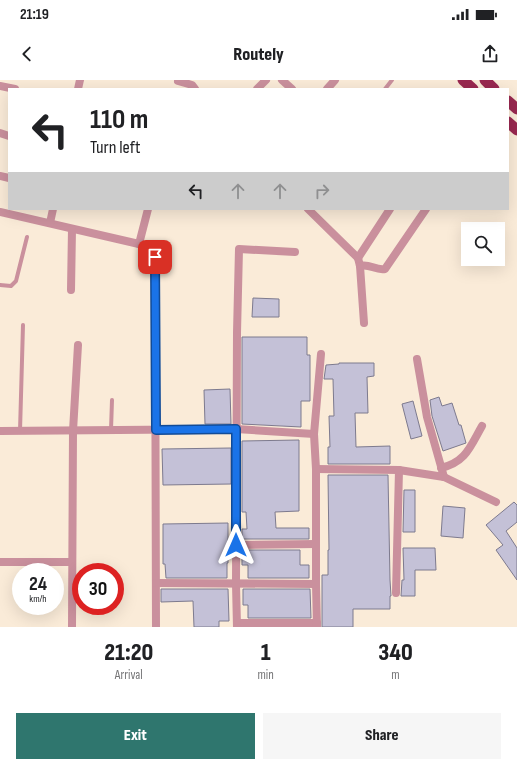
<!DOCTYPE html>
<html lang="en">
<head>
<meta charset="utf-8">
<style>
  body { margin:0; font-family:"Sofia Sans Condensed",sans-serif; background:#f6f6f6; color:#202124; height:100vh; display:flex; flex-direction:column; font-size:15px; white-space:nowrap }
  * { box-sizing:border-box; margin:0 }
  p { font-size:13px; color:#757577 }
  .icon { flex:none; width:22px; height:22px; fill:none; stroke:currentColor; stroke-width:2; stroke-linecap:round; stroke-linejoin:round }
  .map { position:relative; height:547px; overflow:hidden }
  .side { display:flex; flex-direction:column; background:#fff; flex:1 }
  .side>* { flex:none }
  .guide { position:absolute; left:8px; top:8px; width:501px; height:122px; border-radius:0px; box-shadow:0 4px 16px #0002; background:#fff; color:#202124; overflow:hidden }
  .fabs { position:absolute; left:461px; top:142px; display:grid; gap:8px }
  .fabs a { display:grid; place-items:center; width:44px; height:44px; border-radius:0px; background:#fff; box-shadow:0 4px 16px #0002; font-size:20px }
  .speed { position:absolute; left:12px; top:483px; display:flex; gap:8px; font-size:20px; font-weight:700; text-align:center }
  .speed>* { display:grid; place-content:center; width:52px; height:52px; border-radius:50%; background:#fff; box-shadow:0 4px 16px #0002; line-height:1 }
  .speed small { font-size:10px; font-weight:400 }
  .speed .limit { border:6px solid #d22; background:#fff; color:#111 }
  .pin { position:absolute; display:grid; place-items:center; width:34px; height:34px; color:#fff; margin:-17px; border-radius:8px; box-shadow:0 2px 6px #0006 }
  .me { position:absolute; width:44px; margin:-22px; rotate:0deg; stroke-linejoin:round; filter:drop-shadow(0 0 3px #0008) }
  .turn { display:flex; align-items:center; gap:14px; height:84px; padding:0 16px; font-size:18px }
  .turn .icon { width:52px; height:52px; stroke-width:2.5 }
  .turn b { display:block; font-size:28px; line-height:34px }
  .lanes { display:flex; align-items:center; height:38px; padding:0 16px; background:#0003; justify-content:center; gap:20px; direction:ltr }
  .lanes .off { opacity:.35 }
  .eta { display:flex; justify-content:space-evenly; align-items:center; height:68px; text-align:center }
  .eta b { font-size:24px; font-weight:800; line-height:28px }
  .button { display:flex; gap:8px; margin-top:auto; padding:8px 16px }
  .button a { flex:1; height:46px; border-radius:0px; background:#2f766e; color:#fff; font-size:16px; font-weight:800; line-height:46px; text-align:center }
  .button a+a { background:#f6f6f6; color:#202124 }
  .status { display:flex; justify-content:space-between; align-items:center; height:28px; padding:0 20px; background:#fff; direction:ltr }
  .status svg { height:11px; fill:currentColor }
  header { display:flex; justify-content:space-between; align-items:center; height:52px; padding:0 16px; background:#fff; font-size:18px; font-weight:800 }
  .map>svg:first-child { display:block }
</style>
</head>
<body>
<div class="status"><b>21:19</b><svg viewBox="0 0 49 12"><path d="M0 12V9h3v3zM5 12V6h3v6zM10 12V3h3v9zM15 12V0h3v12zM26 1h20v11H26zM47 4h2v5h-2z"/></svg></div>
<header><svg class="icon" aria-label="back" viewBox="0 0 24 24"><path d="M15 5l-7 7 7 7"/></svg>Routely<svg class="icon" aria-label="share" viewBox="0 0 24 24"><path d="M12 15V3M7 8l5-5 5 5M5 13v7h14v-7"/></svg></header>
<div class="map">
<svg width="517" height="547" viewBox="0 0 517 547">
  <rect width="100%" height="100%" fill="#faebd8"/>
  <!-- building -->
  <g fill="#c4c1d7" stroke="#7d7a8e">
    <polygon points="253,218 279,219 279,237 252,237"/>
    <polygon points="242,257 307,257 307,275 310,275 310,321 301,321 301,347 242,344"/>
    <polygon points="339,283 374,283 374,296 367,297 368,333 355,333 356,367 390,366 390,384 328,384 328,367 330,367 329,336 334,336 333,299 324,299 326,285 339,284"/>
    <polygon points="230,309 231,344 205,344 204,310"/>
    <polygon points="439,317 442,326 452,323 459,345 461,345 466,363 443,371 432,336 430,320"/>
    <polygon points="413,321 422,356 411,359 402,324"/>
    <polygon points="299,360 299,431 275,432 276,448 309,448 309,459 242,459 242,449 247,449 246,432 242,432 242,361"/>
    <polygon points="231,368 231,404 163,405 162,369"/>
    <polygon points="328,395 388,395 390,500 391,516 390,516 390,529 353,529 353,547 322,547 322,495 328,495 328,470 329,470"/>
    <polygon points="404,410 415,410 415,452 403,452"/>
    <polygon points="514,422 517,425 517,442 506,451 517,468 517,500 496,470 503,465 486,445"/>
    <polygon points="443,426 465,428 463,458 441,456"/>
    <polygon points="228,443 228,483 227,483 227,498 166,498 165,484 163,484 163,444"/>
    <polygon points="403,468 435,468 436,490 415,490 415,516 401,516 402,500 404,500"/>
    <polygon points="242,470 300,470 300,485 309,485 309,498 248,498 248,485 242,485"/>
    <polygon points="161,509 228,509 229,541 219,541 219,547 194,547 193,521 161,522"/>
    <polygon points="243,509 310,509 311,538 248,538 248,525 243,525"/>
  </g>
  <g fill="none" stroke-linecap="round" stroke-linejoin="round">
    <!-- service -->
    <g stroke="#ca909d" stroke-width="4">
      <polyline points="385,9 392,0"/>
      <polyline points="0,205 11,206 16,201 27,157"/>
      <polyline points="111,350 112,320"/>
      <polyline points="20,351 23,245"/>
    </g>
    <!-- minor -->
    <g stroke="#ca909d" stroke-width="8">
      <polyline points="282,0 292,9"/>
      <polyline points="178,1 192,5 195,9"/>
      <polyline points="0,6 15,9"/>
      <polyline points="78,9 80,0"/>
      <polyline points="257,9 266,0"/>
      <polyline points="327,9 335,0"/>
      <polyline points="0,53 9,56"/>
      <polyline points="0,96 9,98"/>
      <polyline points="308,129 358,178 360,186 364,243"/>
      <path d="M0,132L139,164C148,167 151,168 155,177L156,547"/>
      <polyline points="50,143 53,129"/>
      <polyline points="139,164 148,129"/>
      <polyline points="358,178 390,129"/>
      <path d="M360,186C369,183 376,191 385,189L426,129"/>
      <polyline points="71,210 72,149"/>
      <polyline points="417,279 427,337 444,397"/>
      <polyline points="0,351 236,349 314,354"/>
      <path d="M441,388C466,382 470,367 482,346"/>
      <polyline points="316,389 399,390 444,397 496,422"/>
      <polyline points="236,465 316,464"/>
      <polyline points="0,482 72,482"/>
      <polyline points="156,503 316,504"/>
      <polyline points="396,513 399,390"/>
      <polyline points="237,543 317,543"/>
      <polyline points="72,547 73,351 78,265"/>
      <polyline points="237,547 236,504 237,253 239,169 295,172"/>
      <polyline points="317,547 316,504 316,389 314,354 321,274"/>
    </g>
    <!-- trunk -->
    <g stroke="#992850" stroke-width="11">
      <polyline points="463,0 473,9"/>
      <polyline points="485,0 494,9"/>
      <polyline points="508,21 517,29"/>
      <polyline points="508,42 517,50"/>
    </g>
  </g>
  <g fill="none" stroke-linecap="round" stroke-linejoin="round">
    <!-- route casing -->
    <g stroke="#114b97" stroke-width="10">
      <polyline id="route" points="155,177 156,350 236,349 236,465"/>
    </g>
    <!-- route -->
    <use href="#route" stroke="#1a73e8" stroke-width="7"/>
  </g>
</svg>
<div class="fabs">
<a><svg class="icon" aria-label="search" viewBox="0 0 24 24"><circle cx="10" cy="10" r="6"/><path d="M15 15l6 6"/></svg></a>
</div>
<div class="speed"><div>24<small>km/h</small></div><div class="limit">30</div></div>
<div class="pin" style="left:155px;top:177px;background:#d93025"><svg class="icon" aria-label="arrive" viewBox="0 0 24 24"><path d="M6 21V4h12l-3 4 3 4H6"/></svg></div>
<svg class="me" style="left:236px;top:465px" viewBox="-20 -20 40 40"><path d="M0-17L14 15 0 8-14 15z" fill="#1a73e8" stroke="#fff" stroke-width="4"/></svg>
<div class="guide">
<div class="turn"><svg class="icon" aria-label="left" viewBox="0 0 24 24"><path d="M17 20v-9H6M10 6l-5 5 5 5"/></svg><div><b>110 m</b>Turn left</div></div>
<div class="lanes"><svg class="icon" aria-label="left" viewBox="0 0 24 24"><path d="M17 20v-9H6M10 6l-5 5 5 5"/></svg><svg class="icon off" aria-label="ahead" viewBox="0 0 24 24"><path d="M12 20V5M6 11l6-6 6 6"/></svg><svg class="icon off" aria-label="ahead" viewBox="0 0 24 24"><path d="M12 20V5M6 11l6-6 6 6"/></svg><svg class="icon off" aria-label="right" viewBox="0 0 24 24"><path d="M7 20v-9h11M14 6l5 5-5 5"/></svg></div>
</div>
</div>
<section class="side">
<div class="eta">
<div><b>21:20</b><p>Arrival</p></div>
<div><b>1</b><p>min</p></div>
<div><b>340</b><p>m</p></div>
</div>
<div class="button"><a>Exit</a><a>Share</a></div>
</section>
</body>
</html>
